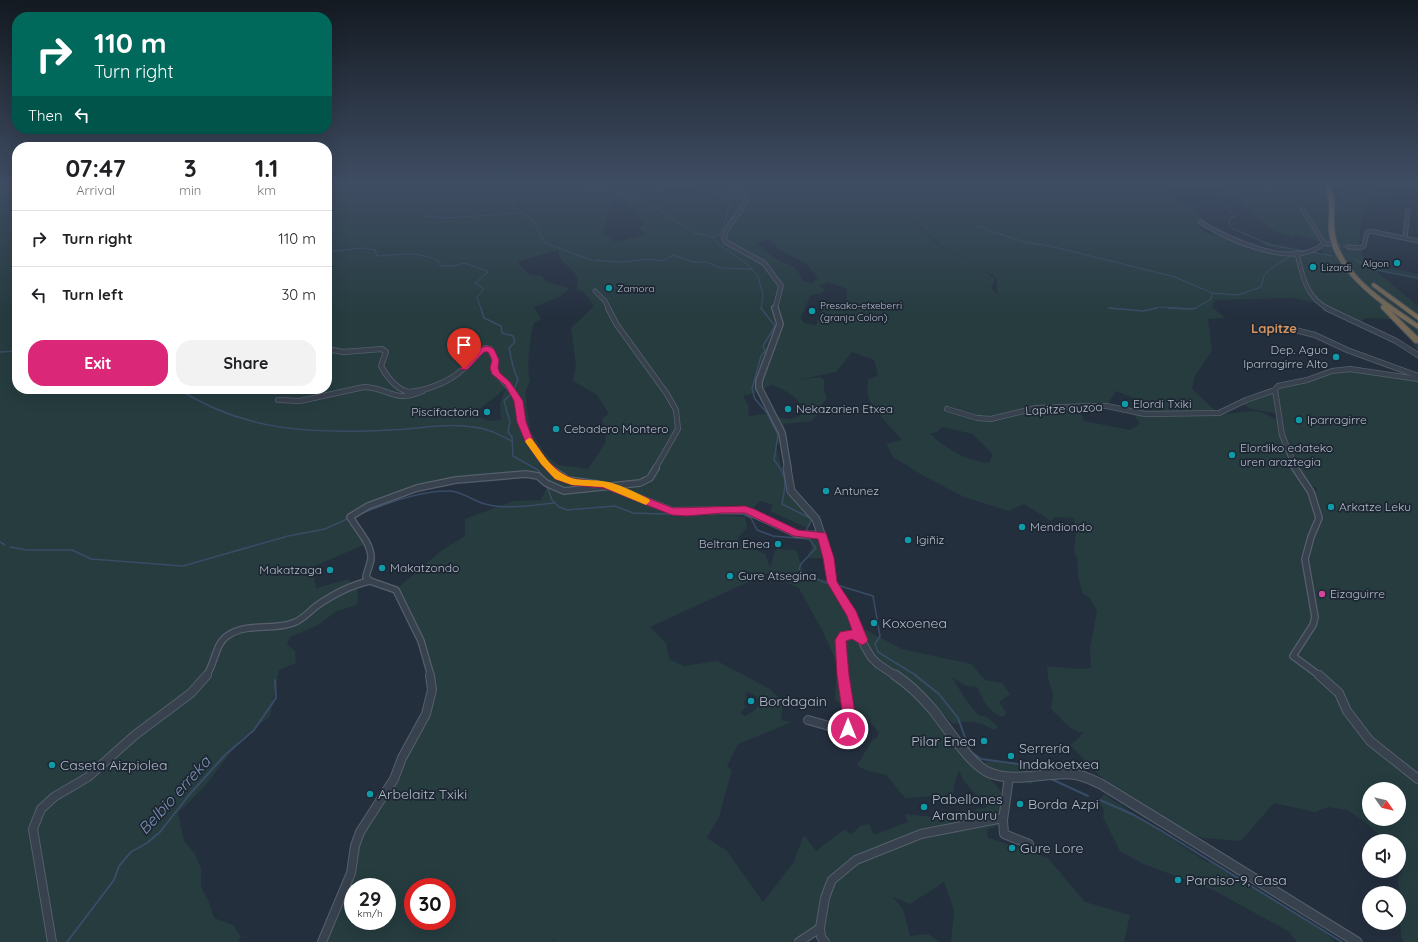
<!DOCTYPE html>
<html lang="en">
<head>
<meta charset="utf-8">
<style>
  body { margin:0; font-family:Quicksand,sans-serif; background:#f2f2f2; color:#202124; height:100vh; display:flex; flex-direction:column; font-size:15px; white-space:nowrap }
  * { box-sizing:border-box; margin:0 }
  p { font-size:13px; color:#757577 }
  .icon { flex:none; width:22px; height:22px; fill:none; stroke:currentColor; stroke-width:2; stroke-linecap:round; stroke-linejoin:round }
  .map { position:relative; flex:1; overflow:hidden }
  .sheet { position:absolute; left:12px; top:142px; width:320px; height:252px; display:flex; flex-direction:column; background:#fff; border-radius:16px; box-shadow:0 4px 16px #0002 }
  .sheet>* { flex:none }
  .top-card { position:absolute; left:12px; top:12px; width:320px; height:122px; border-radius:16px; box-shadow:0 4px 16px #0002; background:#00695c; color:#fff; overflow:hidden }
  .needle { width:26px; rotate:124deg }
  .fabs { position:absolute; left:1362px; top:782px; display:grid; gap:8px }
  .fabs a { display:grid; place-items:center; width:44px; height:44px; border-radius:50%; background:#fff; box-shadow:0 4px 16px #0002; font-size:20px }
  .speed { position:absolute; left:344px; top:878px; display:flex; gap:8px; font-size:20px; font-weight:700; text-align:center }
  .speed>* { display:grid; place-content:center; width:52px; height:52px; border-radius:50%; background:#fff; box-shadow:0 4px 16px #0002; line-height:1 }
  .speed small { font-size:10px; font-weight:400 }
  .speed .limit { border:6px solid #d22; background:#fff; color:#111 }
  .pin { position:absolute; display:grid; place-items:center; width:34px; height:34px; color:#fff; margin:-41px -17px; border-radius:50% 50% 50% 0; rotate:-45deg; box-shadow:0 0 4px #0007 }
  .pin .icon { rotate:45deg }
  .me { position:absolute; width:44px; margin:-22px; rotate:0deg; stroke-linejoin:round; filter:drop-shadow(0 0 3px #0008) }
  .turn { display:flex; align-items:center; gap:14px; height:84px; padding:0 16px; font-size:18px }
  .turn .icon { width:52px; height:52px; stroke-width:2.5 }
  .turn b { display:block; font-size:28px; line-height:34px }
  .then { display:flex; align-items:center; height:38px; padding:0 16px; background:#0003; gap:8px; font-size:15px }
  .eta { display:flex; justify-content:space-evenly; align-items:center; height:68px; text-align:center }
  .eta b { font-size:24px; font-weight:700; line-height:28px }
  .action { display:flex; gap:8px; margin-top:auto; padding:8px 16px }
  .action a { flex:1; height:46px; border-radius:16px; background:#db2777; color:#fff; font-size:16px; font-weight:700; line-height:46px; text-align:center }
  .action a+a { background:#f2f2f2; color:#202124 }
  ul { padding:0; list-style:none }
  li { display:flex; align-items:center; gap:12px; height:56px; padding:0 16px; border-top:1px solid #e0e0e0 }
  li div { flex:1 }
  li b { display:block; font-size:15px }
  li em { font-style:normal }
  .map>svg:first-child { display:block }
</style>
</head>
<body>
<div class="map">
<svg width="1418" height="942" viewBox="0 0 1418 942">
  <rect width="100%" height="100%" fill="#242f3e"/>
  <!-- green -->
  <g fill="#263c3f" fill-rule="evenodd">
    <path d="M0,184H17V389H327V184H521L526,185L663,184L658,186L680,198L694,192L679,184H1166L1179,202L1193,205L1195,210L1193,212L1206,221L1196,219L1197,226L1206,233L1235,239L1268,251L1285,254L1287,251L1262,245L1263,241L1323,255L1322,249L1326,244L1360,250L1367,263L1418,274V280L1376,271L1418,306V352L1410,338L1390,319L1367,318L1358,323L1319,304L1294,298L1215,300L1212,307L1226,318L1208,319L1212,351L1195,376L1192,389L1217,412L1215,415L1252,411L1261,412L1277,420L1285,448L1300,477L1306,485L1305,486L1310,493L1317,520L1310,531L1305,550L1309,552L1317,527L1321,522L1311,488L1317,492V488C1291,479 1284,441 1280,417C1279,408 1279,398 1274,390L1278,386L1307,380L1332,371L1350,369L1418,379V942H1404L1401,937L1398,878L1404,867L1405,858L1399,852V841H1386L1366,823L1347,810L1328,807L1315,812L1274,803L1241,841L1203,838L1188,832L1100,776L1070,745L1077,740L1084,731L1080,733L1069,727L1051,709L1053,693L1048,679L1047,666L1078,669L1091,668L1090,648L1097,611L1089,597L1083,594L1078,577L1077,557L1074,552L1076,532L1074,518L1055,517L1051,521L1024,504L1009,511L964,497L922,475L893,457L886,444L902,440C895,431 869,406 868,396C867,391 868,385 868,380L878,375L874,360L852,352L836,372L797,380L820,377L824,380V390L827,398L819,408L820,413L811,421L784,424L785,442L776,445L783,474L790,475L794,496L816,519L812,521L807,528L770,511L773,505L760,501L751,510L743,508L709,510L715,515L745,517L747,528L737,539L742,544L765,554L770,567L776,549L796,550L805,577L828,580L852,619L856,631L864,629L902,649L971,664L985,680L1002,683L1010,694L999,702L1007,713L1003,717C989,713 983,700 977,687L966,686L952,677L964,697L978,715L987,717L998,727L993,730C979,721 968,720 953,724L921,691L917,696L950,737L964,758L979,771L988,760L1025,765L1034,781L1031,785C1020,779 1002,781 988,777L1000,790L1004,802L1001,814V825L988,829L987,837L1048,858L1085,902L1130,915L1124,942H951L954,910L944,882L910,904L893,897L903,909L910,936L928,934L940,942H829L819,926L792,942H556L551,938L554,942H324C333,919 345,895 351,871C355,858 354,843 361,831C368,816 380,804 388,790C402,765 437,705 431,676C425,645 409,618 394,591L442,550L465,536V519L513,501L541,500L548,484L539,475L526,474L456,479L405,490L407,495L393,502L352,518L347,522L359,533L364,545L312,567L316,588L349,579L351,584L297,620L284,623H266C295,637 329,595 358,587L357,605L337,611L318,625L290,637L287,644L295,651L296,663L279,670L270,716L240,740L205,786L178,813L184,841L195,854L201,868V887L209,902L214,918L233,925L241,937L238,942H0ZM613,201H624L643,223V226L638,228L647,234L616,242L603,234L609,210ZM911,218L917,221L926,232L943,247L994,276L997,280V292L1001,296L995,292L991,287L995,280L993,277L967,260L939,246ZM768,240L774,243L776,248L808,265L818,278L812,283L803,281C794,261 791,268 777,259C770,255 764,248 757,244ZM558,250C559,268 584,268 576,290L583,291L594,306L571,328L576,366L573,381L597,395L609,414L602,418L606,442L588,469L558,465L545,454L530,430L525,392L530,381C526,370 530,335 534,323L541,319L534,307L559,297L570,288L546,282L542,276L530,275L517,262ZM828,282L847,289L846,302L842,305L824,304L816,325L804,323L801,318L810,296L822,293L825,290L819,285ZM772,385C786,391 800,396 804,413C789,425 780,415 764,414C759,414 753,416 748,416L749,407L743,395C758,395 759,389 772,385ZM506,388L500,403L501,420L490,421L472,415ZM1116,391L1133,398L1137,412H1132L1140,424L1130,430L1084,421L1079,408L1106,407ZM942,427L973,434L993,455L989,463C966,461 947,449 930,434L937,432ZM768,573L799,588L823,632L837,663L835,700L843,704L850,702V714C861,718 873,722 879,733L876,739H873L857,765L865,770L886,775L905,798L953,795L954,784L959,771L963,780L987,808L976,809L970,824L957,814H940L932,817L905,814L908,822L874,835L869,824L860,826L851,835L845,829L816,851L804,835L793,863L763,902L727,851L707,838L719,817L732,770L727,766L738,744L792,722L781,720L783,702L770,689L717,661L684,666L669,659L666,643L650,627ZM747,692L760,698L761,701L755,710L745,716L740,714L746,706L743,704L747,697L745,696ZM1369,789H1399V819H1369ZM862,862C840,875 836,878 826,902L824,901L822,897C830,875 839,867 862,862ZM353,887H387V921H353ZM413,887H447V921H413Z"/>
    <path d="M1223,184H1324L1328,200L1343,204L1340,189L1336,184H1359L1389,195L1385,197L1373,194C1362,210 1360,227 1359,246L1355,247L1324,243L1296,234L1293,237L1275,232L1253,216L1233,195H1225L1221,187Z"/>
    <polygon points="1273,392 1275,413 1250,409 1242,403"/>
    <polygon points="809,537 825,541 832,555 822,558 809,558 809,551 812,549"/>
    <polygon points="1104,794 1208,863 1211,860 1322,929 1335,942 1297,942 1288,931 1213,890 1141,863 1120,851 1103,817 1104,810 1099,801"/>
  </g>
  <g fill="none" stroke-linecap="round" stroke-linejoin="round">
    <!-- stream-far2 -->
    <g stroke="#394c67" stroke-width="1">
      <polyline points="438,184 443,184"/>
      <polyline points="489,184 510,189 514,208 533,220 545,243 591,260"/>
      <polyline points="696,184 725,197 730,204 721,233 712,237"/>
      <polyline points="1230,184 1219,190 1219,202 1236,216 1230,218 1229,224 1232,228 1270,245 1304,251"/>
      <polyline points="757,188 806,185"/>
      <polyline points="563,189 608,190 637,198 653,205 694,233 711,236 718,244 746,263 758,276 763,295 761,309"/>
      <polyline points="0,195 17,192"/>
      <polyline points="745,195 764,184"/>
      <polyline points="728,200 741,197"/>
      <polyline points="425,216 445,218 519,213"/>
      <polyline points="976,226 1024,242 1050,246 1175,277 1212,293 1238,295 1261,287 1264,276 1270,269 1292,255"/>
      <path d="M327,252L362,248L375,250L377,256C399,255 420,250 440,262V266H455L464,263L487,271L488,272L475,283L484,289L477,297L481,309"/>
      <polyline points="1311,252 1332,256"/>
      <polyline points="1355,259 1371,269 1418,278"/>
      <polyline points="594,260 620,262 650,259 662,261 674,255 693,262 706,262 721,268 752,269"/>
      <polyline points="1109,308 1115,309"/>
      <polyline points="1153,309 1159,307 1186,309"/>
      <polyline points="1194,309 1211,299 1212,293"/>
    </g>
    <!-- stream-far1 -->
    <g stroke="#394c67" stroke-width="1.5">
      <path d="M481,308L484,318L501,326L502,333L513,336L515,342L509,348C512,359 512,369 518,379L514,390"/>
      <path d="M761,308L775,326L763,346L765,351L761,356L752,389L755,399L767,413L778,435L774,460C788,477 786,483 782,504L812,519L805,533"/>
      <polyline points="1109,308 1143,311 1157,308"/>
      <polyline points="1169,308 1193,309 1196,308"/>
      <polyline points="0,352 17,351"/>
      <path d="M178,389C246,432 312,434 390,430C422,429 458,420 490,431C497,433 505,438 512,441"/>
      <polyline points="512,393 504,401 510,422 508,432 512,437 513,456 538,470 546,481"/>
      <polyline points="547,486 552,500 559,507 567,510 615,506 633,513 697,515 708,513 743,514 751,518 757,530 773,536 809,539 816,548 801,564 799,569 804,574 829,584"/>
      <path d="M362,513C389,503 421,490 451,491C463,492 473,501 485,504C507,510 532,505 555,503"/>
      <polyline points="0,542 5,545"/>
      <polyline points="10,547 27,550 72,550 91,559 183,566 288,536 325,529 347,519"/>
      <polyline points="837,585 873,596 880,636 875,644 878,652 917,676"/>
    </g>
    <!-- stream -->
    <g stroke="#394c67" stroke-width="2">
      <polyline points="915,675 939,694 958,718 970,751 981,759 1026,765 1038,772"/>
      <polyline points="1049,778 1088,796"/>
      <polyline points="1100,800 1134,815 1160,830 1342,942"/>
      <polyline points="67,942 114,880 119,866 131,852 147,843 160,832 189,795 225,755 254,730 276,698 275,680"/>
    </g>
    <!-- minor-tunnel -->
    <polyline stroke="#3a4453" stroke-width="3.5" stroke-dasharray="3.5 1.5" stroke-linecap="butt" points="1333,244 1349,247"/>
    <!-- minor-far3 casing -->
    <g stroke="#565f6c" stroke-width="5">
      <g id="minor-far3">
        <polyline points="1267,184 1271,190"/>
        <polyline points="660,187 663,184"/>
        <polyline points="1303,210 1324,243"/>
        <path d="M1200,222C1228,239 1295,271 1324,243L1330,244"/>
        <polyline points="1405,238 1408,211"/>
        <polyline points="1349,247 1360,248 1364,246 1367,232 1370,231 1418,241"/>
        <path d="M1297,253C1302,275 1306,298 1329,309"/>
        <polyline points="595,291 605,301 609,309"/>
      </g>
    </g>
    <!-- minor-far2 casing -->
    <g stroke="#565f6c" stroke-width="6">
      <g id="minor-far2">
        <polyline points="608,308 617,325 667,394 676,410 678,429 655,469"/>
        <polyline points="1326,308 1396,341 1418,355"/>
        <polyline points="1295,330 1315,335 1347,350 1418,376"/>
        <path d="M327,349L343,352L382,349L386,352L381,366C387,377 395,388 408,392C426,391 449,382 462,370C469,364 475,356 482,350L485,348L490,349L494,356L495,372L516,395L527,435L536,451L551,469"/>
        <polyline points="1275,390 1282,435 1296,469"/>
        <path d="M278,400L300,401L364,387C391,388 393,404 423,391"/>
        <polyline points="947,409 977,418 991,419 1036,408 1092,406 1107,406 1145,414 1219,413 1246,400 1275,390 1278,386 1307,380 1332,371 1350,369 1418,379"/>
      </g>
    </g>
    <!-- minor-far1 casing -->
    <g stroke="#565f6c" stroke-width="8">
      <g id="minor-far1">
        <polyline points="550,468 568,480 597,484"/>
        <polyline points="1295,468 1311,492 1319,518 1311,537 1305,559 1315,617 1313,625 1293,656 1320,676"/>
        <polyline points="611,487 672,511 745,510 797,534 822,535"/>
        <path d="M206,676C215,664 215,644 227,636C247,622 271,631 293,623C302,620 308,613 315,607C332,595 350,585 370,581"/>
        <path d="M431,676L421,641L396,590L370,581L366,577C367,571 370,565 371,559C372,544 357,529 350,517L368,506L417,488L456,480L526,474L538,476L546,483L564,491L640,483L650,478L656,468"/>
        <polyline points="843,676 840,640 844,635 853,634 862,640"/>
      </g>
    </g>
    <!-- minor casing -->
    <g stroke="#565f6c" stroke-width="10">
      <g id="minor">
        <polyline points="1319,675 1339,693 1347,711 1370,741 1418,779"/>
        <polyline points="808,720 843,730 851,726 843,675"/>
        <polyline points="1009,777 1003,820 1004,834 1029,844"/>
        <polyline points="52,942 33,829 41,809 54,797 88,777 135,735 191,693 207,675"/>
        <polyline points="322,942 351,873 355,846 360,832 394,779 402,758 426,714 432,690 430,675"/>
        <polyline points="799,942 820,928"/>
        <polyline points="825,942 821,937 820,928 825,898 829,887 832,880 856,860 921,834 1003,818"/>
      </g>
    </g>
    <!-- tertiary-far3 casing -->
    <g stroke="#565f6c" stroke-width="5.5">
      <path id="tertiary-far3" d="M726,184L747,199C741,215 728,220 724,238L726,242L764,263L781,286L775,309"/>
    </g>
    <!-- tertiary-far2 casing -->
    <g stroke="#565f6c" stroke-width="8">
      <polyline id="tertiary-far2" points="775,308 780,324 759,381 759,388 782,433 788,469"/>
    </g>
    <!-- tertiary-far1 casing -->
    <g stroke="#565f6c" stroke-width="9">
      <polyline id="tertiary-far1" points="787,468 791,491 816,519 829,558 832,582 852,614 864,645 871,657 878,664 896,676"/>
    </g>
    <!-- tertiary casing -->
    <g stroke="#565f6c" stroke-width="11">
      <path id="tertiary" d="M895,675C909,684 922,697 933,710C946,726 971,766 990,773C1016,783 1045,772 1072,774C1083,775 1092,780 1101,784L1357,942"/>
    </g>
    <!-- motorway casing -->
    <g stroke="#434c59" stroke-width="2">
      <g id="motorway">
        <path d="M1325,184H1330C1338,203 1331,220 1336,239C1346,278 1387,302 1418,324V329L1391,311L1418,337V343H1415L1381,308V306L1383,305C1360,287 1333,263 1329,232C1328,223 1330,214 1329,205C1329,197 1326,190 1325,184Z"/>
        <polygon points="1374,283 1418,315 1418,320 1372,286 1372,284"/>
      </g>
    </g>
    <!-- minor-far3 -->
    <use href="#minor-far3" stroke="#38414e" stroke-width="3.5"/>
    <!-- minor-far2 -->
    <use href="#minor-far2" stroke="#38414e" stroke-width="4.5"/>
    <!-- minor-far1 -->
    <use href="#minor-far1" stroke="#38414e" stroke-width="5.5"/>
    <!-- minor -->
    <use href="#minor" stroke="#38414e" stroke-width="8"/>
    <!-- tertiary-far3 -->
    <use href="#tertiary-far3" stroke="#38414e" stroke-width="4"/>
    <!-- tertiary-far2 -->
    <use href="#tertiary-far2" stroke="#38414e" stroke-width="5.5"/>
    <!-- tertiary-far1 -->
    <use href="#tertiary-far1" stroke="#38414e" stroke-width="7"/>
    <!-- tertiary -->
    <use href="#tertiary" stroke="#38414e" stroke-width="9"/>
    <!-- motorway -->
    <use href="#motorway" fill="#746855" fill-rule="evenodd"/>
  </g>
  <!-- sky -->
  <linearGradient id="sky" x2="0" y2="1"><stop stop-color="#141a22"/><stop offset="0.58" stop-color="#3f4d63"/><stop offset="1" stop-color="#3f4d63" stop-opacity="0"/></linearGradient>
  <rect width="1418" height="316" fill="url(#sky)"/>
  <!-- route -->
  <polygon fill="#db2777" stroke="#8e194d" points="488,346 494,349 499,360 498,368 500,373 510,382 523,401 526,422 533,440 547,460 562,474 574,479 609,483 673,508 745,506 754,509 798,530 826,533 834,558 837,582 856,611 868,640 866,643 862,645 852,639 846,641 849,675 857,726 853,733 848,735 844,733 842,729 844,725 837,675 835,640 840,632 852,630 847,616 827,582 823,558 818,539 794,536 745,513 723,513 686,516 672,515 604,488 572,485 555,479 541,464 525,441 517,422 514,401 505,385 492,374 490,368 492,360 488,352 484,352 467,370 460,369 479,348"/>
  <!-- slow -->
  <path fill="#f59e0b" d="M529,438L532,439C541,451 550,467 563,474C575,482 589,479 602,481C619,483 634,492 649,499L650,501L646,505L603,487L572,485L555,479L541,464L526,443L525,441Z"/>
  <!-- markers -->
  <g fill="#0f9aa8" stroke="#1d2633" stroke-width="1.5">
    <circle cx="1397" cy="263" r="4"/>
    <circle cx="1313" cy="267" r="4"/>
    <circle cx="609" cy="288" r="4"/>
    <circle cx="812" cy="311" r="4"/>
    <circle cx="1336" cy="357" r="4"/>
    <circle cx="1125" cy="404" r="4"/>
    <circle cx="788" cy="409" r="4"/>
    <circle cx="487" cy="412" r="4"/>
    <circle cx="1299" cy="420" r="4"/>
    <circle cx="556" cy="429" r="4"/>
    <circle cx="1232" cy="455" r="4"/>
    <circle cx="826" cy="491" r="4"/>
    <circle cx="1331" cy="507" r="4"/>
    <circle cx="1022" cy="527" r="4"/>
    <circle cx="908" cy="540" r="4"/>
    <circle cx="778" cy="544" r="4"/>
    <circle cx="382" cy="568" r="4"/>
    <circle cx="330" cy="570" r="4"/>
    <circle cx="730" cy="576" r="4"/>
    <circle cx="874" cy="623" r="4"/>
    <circle cx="751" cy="701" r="4"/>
    <circle cx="984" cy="741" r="4"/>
    <circle cx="1011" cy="756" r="4"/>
    <circle cx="52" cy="765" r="4"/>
    <circle cx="370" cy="794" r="4"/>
    <circle cx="1020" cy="804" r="4"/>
    <circle cx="924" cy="807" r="4"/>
    <circle cx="1012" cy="848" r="4"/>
    <circle cx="1178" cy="880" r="4"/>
  </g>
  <circle fill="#d1479c" stroke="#1d2633" stroke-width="1.5" cx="1322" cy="594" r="4"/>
  <g text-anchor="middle" stroke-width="3.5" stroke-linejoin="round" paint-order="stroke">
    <!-- far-poi labels -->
    <g font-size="10" fill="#b4bcc9" stroke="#1d2633" text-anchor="start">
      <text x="1389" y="267" text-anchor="end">Algon</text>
      <text x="1321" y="271">Lizardi</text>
      <text x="617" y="292">Zamora</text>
      <text x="820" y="309">Presako-etxeberri<tspan x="820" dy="12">(granja Colon)</tspan></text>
    </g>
    <!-- poi labels -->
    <g font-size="12" fill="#b4bcc9" stroke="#1d2633" text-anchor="start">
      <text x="1328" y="354" text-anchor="end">Dep. Agua<tspan x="1328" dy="14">Iparragirre Alto</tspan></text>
      <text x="1133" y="408">Elordi Txiki</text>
      <text x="796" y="413">Nekazarien Etxea</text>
      <text x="479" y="416" text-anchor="end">Piscifactoria</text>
      <text x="1307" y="424">Iparragirre</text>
      <text x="564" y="433">Cebadero Montero</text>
      <text x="1240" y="452">Elordiko edateko<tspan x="1240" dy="14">uren araztegia</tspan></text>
      <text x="834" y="495">Antunez</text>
      <text x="1339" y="511">Arkatze Leku</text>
      <text x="1030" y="531">Mendiondo</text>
      <text x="916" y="544">Igiñiz</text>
      <text x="770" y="548" text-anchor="end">Beltran Enea</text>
      <text x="390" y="572">Makatzondo</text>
      <text x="322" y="574" text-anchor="end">Makatzaga</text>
      <text x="738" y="580">Gure Atsegina</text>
      <text x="1330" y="598">Eizaguirre</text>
    </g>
    <!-- street labels -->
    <g font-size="12" fill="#b4bcc9" stroke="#1d2633">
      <text transform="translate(1064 409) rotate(-3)" y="4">Lapitze auzoa</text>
    </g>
    <!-- neighbourhood labels -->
    <g font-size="13" font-weight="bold" fill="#d59563" stroke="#1d2633">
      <text x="1274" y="333">Lapitze</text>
    </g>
    <!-- near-poi labels -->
    <g font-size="14" fill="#b4bcc9" stroke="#1d2633" text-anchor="start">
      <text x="882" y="628">Koxoenea</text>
      <text x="759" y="706">Bordagain</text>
      <text x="976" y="746" text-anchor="end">Pilar Enea</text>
      <text x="1019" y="753">Serrería<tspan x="1019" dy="16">Indakoetxea</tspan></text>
      <text x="60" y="770">Caseta Aizpiolea</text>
      <text x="378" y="799">Arbelaitz Txiki</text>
      <text x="932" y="804">Pabellones<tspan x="932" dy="16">Aramburu</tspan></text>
      <text x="1028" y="809">Borda Azpi</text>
      <text x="1020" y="853">Gure Lore</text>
      <text x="1186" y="885">Paraiso-9, Casa</text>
    </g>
    <!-- near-water labels -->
    <g font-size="16" font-style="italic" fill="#7c92b1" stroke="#1d2633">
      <text transform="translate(174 795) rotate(-48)" y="6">Belbio erreka</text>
    </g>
  </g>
</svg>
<div class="fabs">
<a><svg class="needle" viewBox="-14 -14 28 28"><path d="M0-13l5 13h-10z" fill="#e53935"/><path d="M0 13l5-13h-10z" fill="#757577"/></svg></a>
<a><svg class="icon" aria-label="sound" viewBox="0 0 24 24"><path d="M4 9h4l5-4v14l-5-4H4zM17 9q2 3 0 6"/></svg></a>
<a><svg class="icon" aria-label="search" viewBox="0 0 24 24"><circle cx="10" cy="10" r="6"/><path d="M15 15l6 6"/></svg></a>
</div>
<div class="speed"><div>29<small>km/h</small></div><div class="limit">30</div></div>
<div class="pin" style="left:464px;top:369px;background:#d93025"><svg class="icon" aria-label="arrive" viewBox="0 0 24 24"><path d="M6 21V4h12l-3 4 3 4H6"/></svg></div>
<svg class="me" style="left:848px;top:729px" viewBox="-20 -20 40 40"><circle r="17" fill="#db2777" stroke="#fff" stroke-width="3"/><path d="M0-11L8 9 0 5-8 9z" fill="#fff"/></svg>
<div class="top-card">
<div class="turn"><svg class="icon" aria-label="right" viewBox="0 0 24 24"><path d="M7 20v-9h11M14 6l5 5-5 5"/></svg><div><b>110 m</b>Turn right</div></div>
<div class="then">Then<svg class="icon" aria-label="left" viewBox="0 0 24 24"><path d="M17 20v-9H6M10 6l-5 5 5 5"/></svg></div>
</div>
<section class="sheet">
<div class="eta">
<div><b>07:47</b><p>Arrival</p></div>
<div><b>3</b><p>min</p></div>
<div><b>1.1</b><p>km</p></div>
</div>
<ul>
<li><svg class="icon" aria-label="right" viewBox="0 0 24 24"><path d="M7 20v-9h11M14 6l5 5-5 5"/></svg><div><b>Turn right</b></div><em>110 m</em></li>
<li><svg class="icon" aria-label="left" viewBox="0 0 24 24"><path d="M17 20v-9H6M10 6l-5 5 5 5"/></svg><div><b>Turn left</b></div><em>30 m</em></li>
</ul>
<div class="action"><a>Exit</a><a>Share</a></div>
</section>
</div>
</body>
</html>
